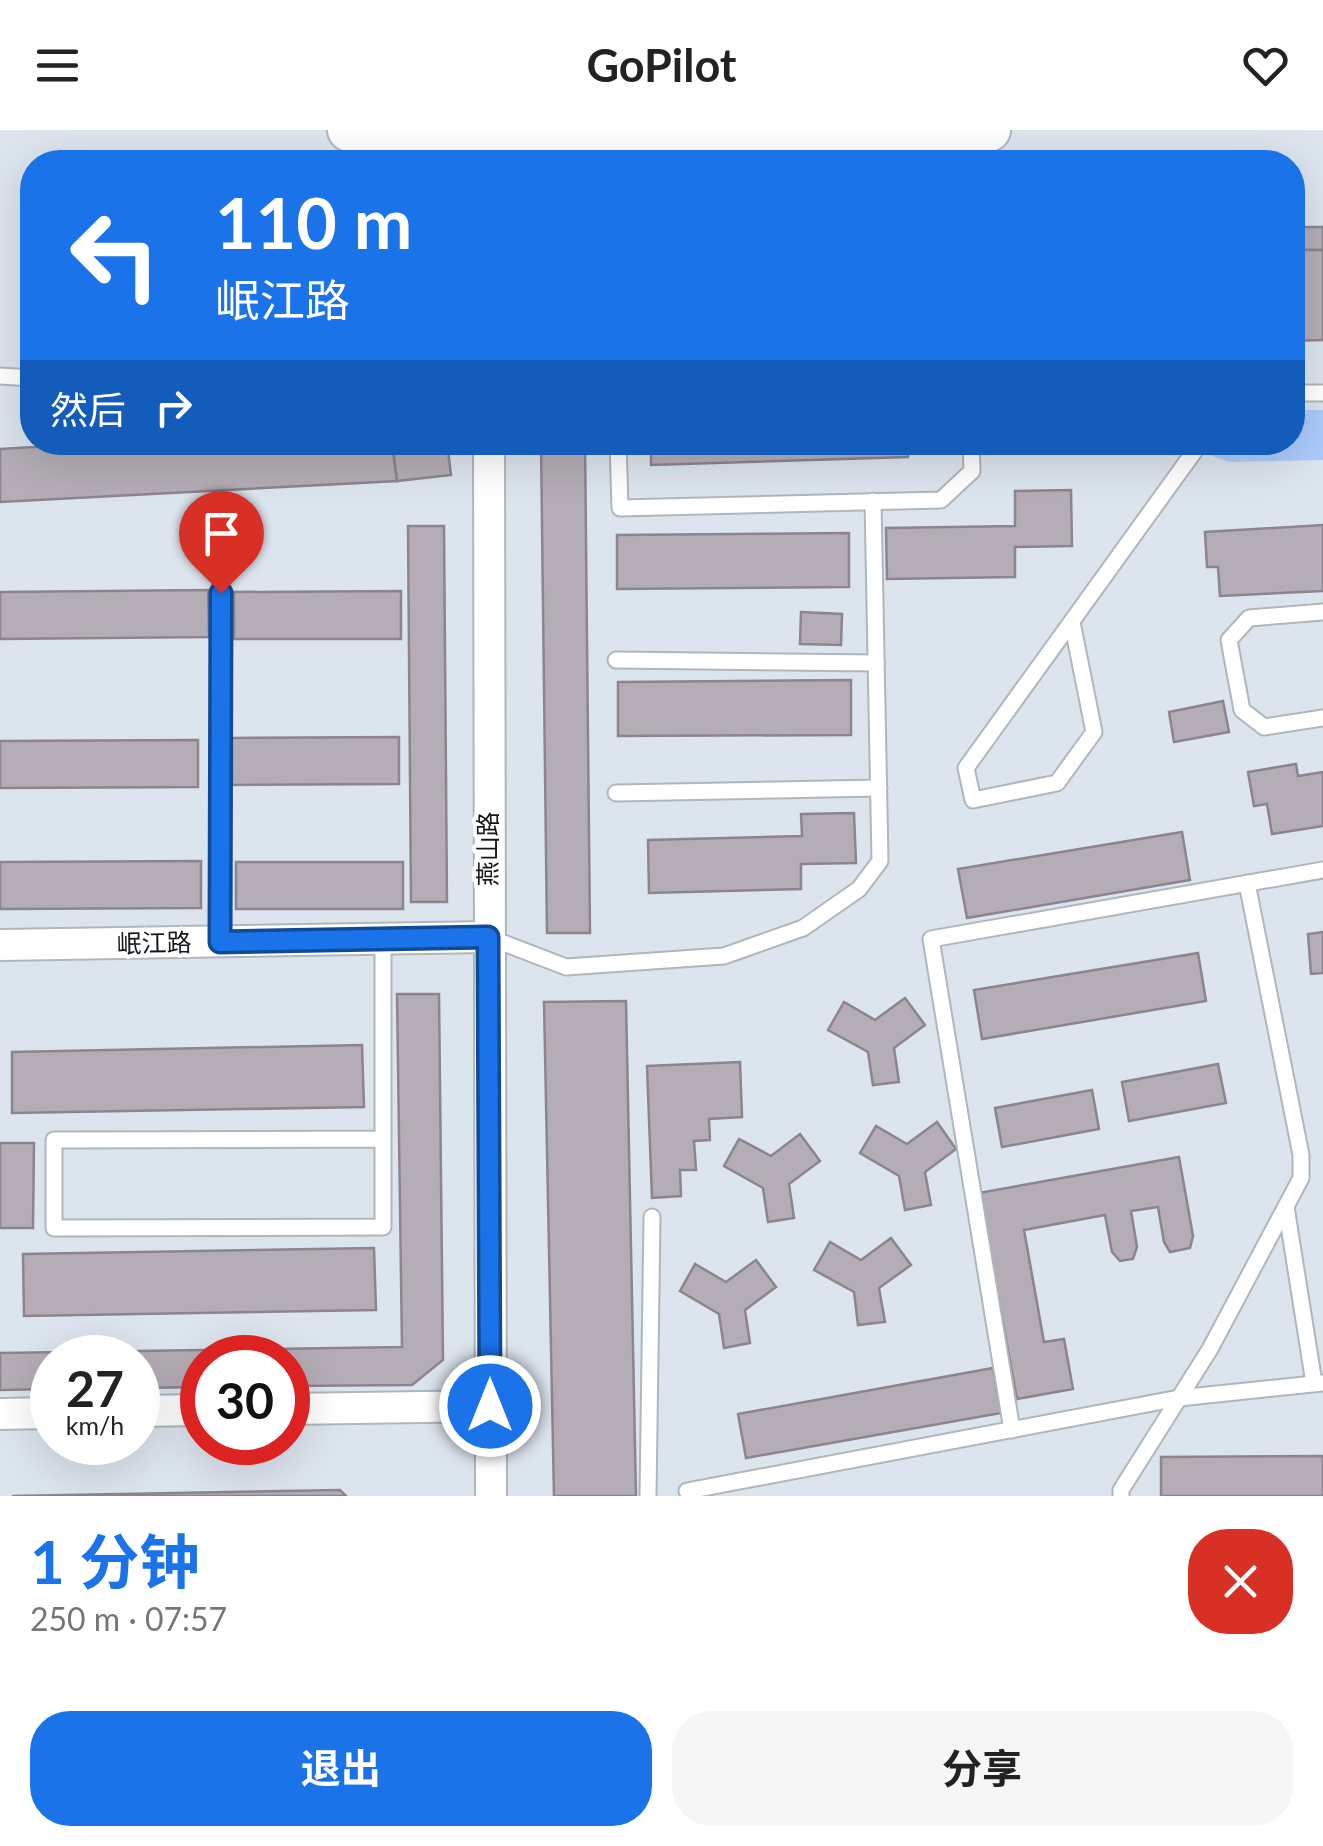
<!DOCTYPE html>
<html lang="zh">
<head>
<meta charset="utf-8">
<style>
  body { margin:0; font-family:Lato,"Noto Sans SC",sans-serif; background:#f6f6f6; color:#222; height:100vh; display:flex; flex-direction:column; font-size:38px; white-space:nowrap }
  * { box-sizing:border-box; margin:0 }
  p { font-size:32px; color:#767676 }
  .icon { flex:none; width:55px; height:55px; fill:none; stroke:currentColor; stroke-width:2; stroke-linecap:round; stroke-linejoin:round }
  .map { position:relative; height:1366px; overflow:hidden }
  .panel { display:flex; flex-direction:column; background:#fff; flex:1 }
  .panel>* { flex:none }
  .top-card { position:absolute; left:20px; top:20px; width:1285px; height:305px; border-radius:40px; box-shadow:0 10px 40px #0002; background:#1a73e8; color:#fff; overflow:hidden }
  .speed { position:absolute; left:30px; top:1205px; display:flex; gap:20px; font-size:50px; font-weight:700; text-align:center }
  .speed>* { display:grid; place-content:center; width:130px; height:130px; border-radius:50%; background:#fff; box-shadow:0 10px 40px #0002; line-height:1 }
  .speed small { font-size:25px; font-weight:400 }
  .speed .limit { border:15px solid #d22; background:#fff; color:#111 }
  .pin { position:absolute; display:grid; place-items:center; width:85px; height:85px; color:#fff; margin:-102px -42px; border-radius:50% 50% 50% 0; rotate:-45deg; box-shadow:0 0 10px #0007 }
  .pin .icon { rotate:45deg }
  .me { position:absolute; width:110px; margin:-55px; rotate:0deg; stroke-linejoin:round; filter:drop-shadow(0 0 8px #0008) }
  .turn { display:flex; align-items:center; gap:35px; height:210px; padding:0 30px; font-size:45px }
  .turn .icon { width:130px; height:130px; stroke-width:2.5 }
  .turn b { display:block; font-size:70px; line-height:85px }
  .then { display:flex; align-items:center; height:95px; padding:0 30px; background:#0003; gap:20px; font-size:38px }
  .round { display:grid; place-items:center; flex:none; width:105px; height:105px; border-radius:40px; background:#f6f6f6 }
  .headline { display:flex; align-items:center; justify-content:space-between; height:170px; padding:0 30px }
  h1 { font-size:60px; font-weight:700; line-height:75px; color:#1a73e8 }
  .action { display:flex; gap:20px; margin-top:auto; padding:20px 30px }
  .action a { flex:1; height:115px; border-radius:40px; background:#1a73e8; color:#fff; font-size:40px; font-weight:700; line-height:115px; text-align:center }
  .action a+a { background:#f6f6f6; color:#222 }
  header { display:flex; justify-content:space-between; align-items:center; height:130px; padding:0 30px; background:#fff; font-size:45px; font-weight:700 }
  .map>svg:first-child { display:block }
</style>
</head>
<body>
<header><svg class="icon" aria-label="menu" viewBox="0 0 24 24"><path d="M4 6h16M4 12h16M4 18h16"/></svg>GoPilot<svg class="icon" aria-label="heart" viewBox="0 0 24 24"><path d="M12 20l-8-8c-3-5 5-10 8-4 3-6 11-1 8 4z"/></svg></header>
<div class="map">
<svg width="1323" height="1366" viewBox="0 0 1323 1366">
  <rect width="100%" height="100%" fill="#dce4ed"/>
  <!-- water -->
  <polygon fill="#accbfb" points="1293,280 1323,280 1323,330 1229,332 1178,313 1292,312"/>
  <!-- building -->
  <g fill="#b4adb5" stroke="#8c858e" stroke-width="2.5">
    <rect x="1292" y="97" width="31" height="23"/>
    <polygon points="1292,120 1323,120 1323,210 1292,211"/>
    <polygon points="119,312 392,312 397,351 0,372 0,319"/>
    <polygon points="392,312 447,312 451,345 397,351"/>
    <polygon points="541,312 585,312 590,803 547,803"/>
    <polygon points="651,312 908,312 908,327 651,335"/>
    <polygon points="1071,360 1072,416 1015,417 1015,447 887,449 886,398 1015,396 1015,361"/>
    <polygon points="1323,395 1323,461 1220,466 1218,437 1207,437 1205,402"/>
    <polygon points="408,396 444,396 447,772 411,772"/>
    <polygon points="849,403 849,457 617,459 617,405"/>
    <polygon points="208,460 209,507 0,509 0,462"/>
    <polygon points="401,461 401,509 234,509 234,462"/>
    <polygon points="801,482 842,484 841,515 800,514"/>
    <polygon points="851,550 851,605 618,606 618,552"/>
    <polygon points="1223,571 1229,602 1174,612 1169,582"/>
    <polygon points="399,607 399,654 232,655 232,608"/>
    <polygon points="198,610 198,657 0,658 0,611"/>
    <polygon points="1296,634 1298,646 1323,642 1323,696 1272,704 1267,674 1254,676 1248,642"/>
    <polygon points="854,683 856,733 801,734 801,759 649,763 648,710 802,706 801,684"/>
    <polygon points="1182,702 1190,750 967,788 958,739"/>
    <polygon points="201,731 201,778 0,779 0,732"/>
    <rect x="236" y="732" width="167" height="47"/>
    <polygon points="1323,802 1323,843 1311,844 1308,804"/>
    <polygon points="1198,823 1206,871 982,909 974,860"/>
    <polygon points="397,864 439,864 443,1230 412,1255 288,1256 288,1228 202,1228 202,1257 138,1258 138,1228 52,1228 52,1259 0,1260 0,1223 402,1217"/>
    <polygon points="905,868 925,895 894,918 899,952 873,955 868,922 828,900 844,872 875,890"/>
    <polygon points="626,871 636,1366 554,1366 544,872"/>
    <polygon points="362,915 364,977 12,983 12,922"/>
    <polygon points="740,932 742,987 709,989 710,1010 694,1011 696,1040 680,1040 681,1066 652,1068 647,936"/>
    <polygon points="1218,934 1226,973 1129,991 1122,952"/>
    <polygon points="1092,960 1099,999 1002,1017 995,978"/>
    <polygon points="937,992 956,1019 925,1042 931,1075 905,1080 899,1046 860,1023 876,996 907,1014"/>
    <polygon points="800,1004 820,1031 789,1054 794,1088 768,1092 763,1058 724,1036 739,1009 771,1026"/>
    <polygon points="0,1013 34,1013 33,1098 0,1098"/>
    <polygon points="1179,1027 1193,1106 1190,1118 1170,1122 1164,1112 1158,1077 1131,1081 1137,1117 1133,1129 1120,1131 1112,1122 1105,1085 1024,1100 1044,1212 1064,1209 1073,1259 1017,1269 979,1063"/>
    <polygon points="891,1108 911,1135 879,1158 885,1192 858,1195 854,1162 814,1140 830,1112 861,1130"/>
    <polygon points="374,1118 376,1180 24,1186 23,1124"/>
    <polygon points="756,1130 776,1157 745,1180 750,1213 724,1218 719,1184 680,1161 695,1134 726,1152"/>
    <polygon points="993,1238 1001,1283 746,1328 738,1284"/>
    <polygon points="1323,1326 1323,1366 1161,1366 1161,1327"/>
    <polygon points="340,1360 346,1366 12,1366"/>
  </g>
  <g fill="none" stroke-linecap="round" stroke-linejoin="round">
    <!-- lane casing -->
    <g stroke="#aeb6be" stroke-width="19">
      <g id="lane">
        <polyline points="0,246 32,248"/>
        <polyline points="1292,263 1323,263"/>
        <polyline points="618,312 620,378 941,370 972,341 971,312"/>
        <polyline points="1323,482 1249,488 1229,510 1242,580 1264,597 1323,588"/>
        <polyline points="1072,492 1094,602 1057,653 973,670 966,638 1201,312"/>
        <polyline points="616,530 876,533"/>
        <polyline points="616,663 879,658"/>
        <polyline points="488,807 566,837 724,826 803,798 859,759 880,731 873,371"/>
        <polyline points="220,812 221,424"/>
        <polyline points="383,1009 54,1010 54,1098 383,1097 383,809"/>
        <polyline points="1286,1077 1314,1253"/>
        <polyline points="1012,1300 931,809 1323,740"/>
        <polyline points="687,1361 1179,1268 1323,1253"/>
        <polyline points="648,1366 652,1087"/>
        <polyline points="1121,1366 1121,1360 1210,1219 1301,1048 1301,1025 1247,753"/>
      </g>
    </g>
    <!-- street casing -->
    <g stroke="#aeb6be" stroke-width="34">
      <g id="street">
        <polyline points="489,312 491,1366"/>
        <polyline points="0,815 488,807"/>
        <polyline points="288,1279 490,1276"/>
        <polyline points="138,1281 202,1280"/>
        <polyline points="0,1284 52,1283"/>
      </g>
    </g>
    <!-- secondary casing -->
    <g stroke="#aeb6be" stroke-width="46">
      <polyline id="secondary" points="349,0 490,14 989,0"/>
    </g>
    <!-- lane -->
    <use href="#lane" stroke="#fff" stroke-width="15"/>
    <!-- street -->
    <use href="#street" stroke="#fff" stroke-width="30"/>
    <!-- secondary -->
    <use href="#secondary" stroke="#fff" stroke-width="42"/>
  </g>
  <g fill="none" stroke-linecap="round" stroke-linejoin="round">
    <!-- route casing -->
    <g stroke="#114b97" stroke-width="25">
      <polyline id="route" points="221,463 220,812 488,807 490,1276"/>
    </g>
    <!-- route -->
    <use href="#route" stroke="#1a73e8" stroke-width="18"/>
  </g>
  <g text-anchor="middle" stroke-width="8" stroke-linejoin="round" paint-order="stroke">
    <!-- street labels -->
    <g font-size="25" fill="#14171a" stroke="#fff">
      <text transform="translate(488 719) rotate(-90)" y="9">燕山路</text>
      <text transform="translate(154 813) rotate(-1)" y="9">岷江路</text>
    </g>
  </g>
</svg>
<div class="speed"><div>27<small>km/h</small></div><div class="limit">30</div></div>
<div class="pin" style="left:221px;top:463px;background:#d93025"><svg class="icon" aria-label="arrive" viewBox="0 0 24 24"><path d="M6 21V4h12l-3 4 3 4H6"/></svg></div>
<svg class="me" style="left:490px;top:1276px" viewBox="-20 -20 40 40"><circle r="17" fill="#1a73e8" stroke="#fff" stroke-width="3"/><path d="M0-11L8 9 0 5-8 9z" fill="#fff"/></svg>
<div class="top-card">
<div class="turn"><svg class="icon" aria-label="left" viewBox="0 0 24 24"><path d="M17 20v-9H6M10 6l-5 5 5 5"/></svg><div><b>110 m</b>岷江路</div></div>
<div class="then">然后<svg class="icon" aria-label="right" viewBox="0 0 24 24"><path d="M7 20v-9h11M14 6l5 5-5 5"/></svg></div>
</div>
</div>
<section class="panel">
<div class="headline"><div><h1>1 分钟</h1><p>250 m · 07:57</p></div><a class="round" style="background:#d93025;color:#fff"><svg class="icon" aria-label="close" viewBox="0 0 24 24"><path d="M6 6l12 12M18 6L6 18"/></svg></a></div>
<div class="action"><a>退出</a><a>分享</a></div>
</section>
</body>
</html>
